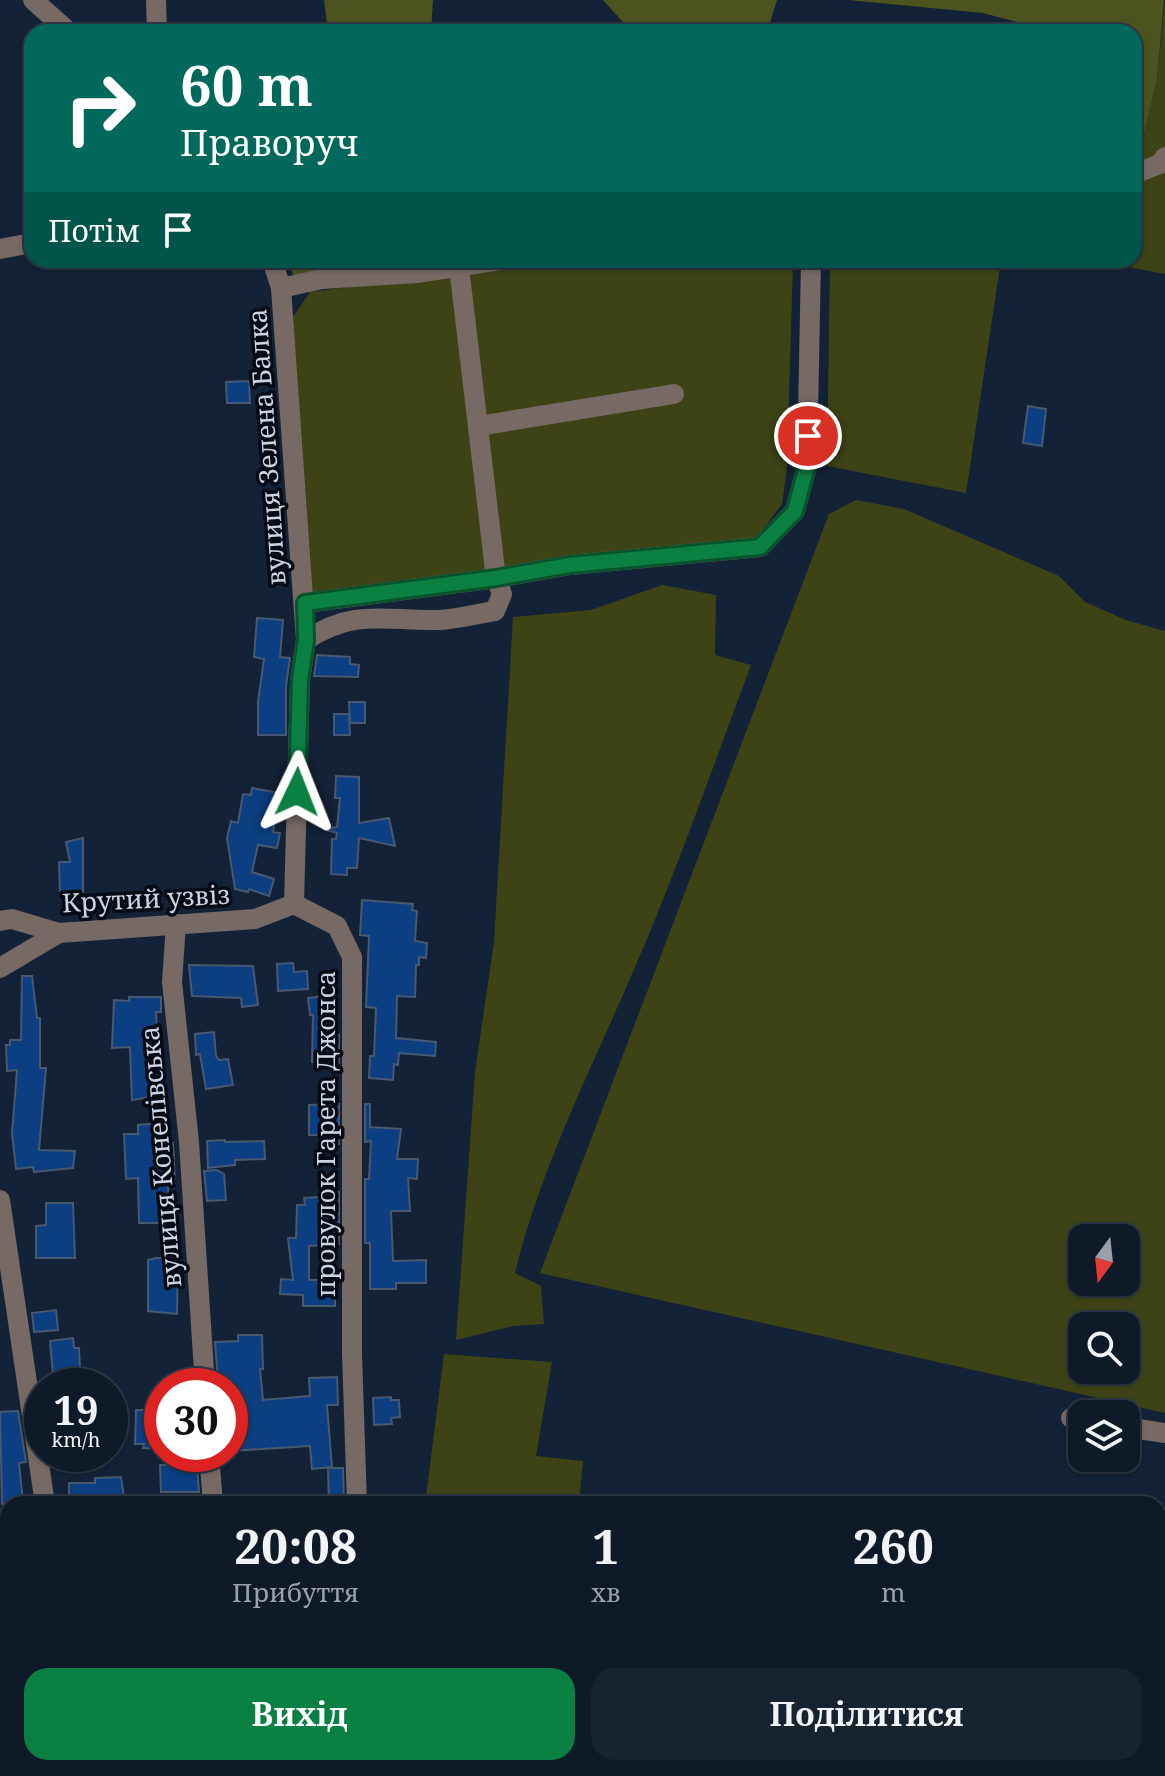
<!DOCTYPE html>
<html lang="uk">
<head>
<meta charset="utf-8">
<style>
  body { margin:0; font-family:"Noto Serif",serif; background:#172330; color:#f1f3f6; height:100vh; display:flex; flex-direction:column; font-size:30px; white-space:nowrap }
  * { box-sizing:border-box; margin:0 }
  p { font-size:26px; color:#9ba1a8 }
  .icon { flex:none; width:44px; height:44px; fill:none; stroke:currentColor; stroke-width:2; stroke-linecap:round; stroke-linejoin:round }
  .map { position:relative; flex:1; overflow:hidden }
  .drawer { position:absolute; left:0px; top:1496px; width:1166px; height:280px; display:flex; flex-direction:column; background:#0e1a28; border-radius:24px 24px 0 0; box-shadow:0 2px 6px #0004,0 0 0 2px #2e3845 }
  .drawer>* { flex:none }
  .top-card { position:absolute; left:24px; top:24px; width:1118px; height:244px; border-radius:24px; box-shadow:0 2px 6px #0004,0 0 0 2px #2e3845; background:#00695c; color:#fff; overflow:hidden }
  .needle { width:52px; rotate:195deg }
  .tools { position:absolute; left:1068px; top:1224px; display:grid; gap:16px }
  .tools a { display:grid; place-items:center; width:72px; height:72px; border-radius:16px; background:#0e1a28; box-shadow:0 2px 6px #0004,0 0 0 2px #2e3845; font-size:40px }
  .speed { position:absolute; left:24px; top:1368px; display:flex; gap:16px; font-size:40px; font-weight:700; text-align:center }
  .speed>* { display:grid; place-content:center; width:104px; height:104px; border-radius:50%; background:#0e1a28; box-shadow:0 2px 6px #0004,0 0 0 2px #2e3845; line-height:1 }
  .speed small { font-size:20px; font-weight:400 }
  .speed .limit { border:12px solid #d22; background:#fff; color:#111 }
  .pin { position:absolute; display:grid; place-items:center; width:68px; height:68px; color:#fff; margin:-34px; border:4px solid #fff; border-radius:50%; box-shadow:0 2px 8px #0007 }
  .me { position:absolute; width:88px; margin:-44px; rotate:2deg; stroke-linejoin:round; filter:drop-shadow(0 0 6px #0008) }
  .turn { display:flex; align-items:center; gap:28px; height:168px; padding:0 24px; font-size:36px }
  .turn .icon { width:104px; height:104px; stroke-width:2.5 }
  .turn b { display:block; font-size:56px; line-height:68px }
  .then { display:flex; align-items:center; height:76px; padding:0 24px; background:#0003; gap:16px; font-size:30px }
  .eta { display:flex; justify-content:space-evenly; align-items:center; height:136px; text-align:center }
  .eta b { font-size:48px; font-weight:700; line-height:56px }
  .primary-button { display:flex; gap:16px; margin-top:auto; padding:16px 24px }
  .primary-button a { flex:1; height:92px; border-radius:24px; background:#0b8043; color:#fff; font-size:32px; font-weight:700; line-height:92px; text-align:center }
  .primary-button a+a { background:#172330; color:#f1f3f6 }
  .map>svg:first-child { display:block }
</style>
</head>
<body>
<div class="map">
<svg width="1165" height="1776" viewBox="0 0 1165 1776">
  <rect width="100%" height="100%" fill="#132236"/>
  <!-- green -->
  <g fill="#3e4315" fill-rule="evenodd">
    <polygon points="1165,0 1165,274 1113,264 1114,260 1134,260 1134,176 1157,81"/>
    <polygon points="535,260 793,260 787,467 782,504 755,540 312,596 291,320 310,292 464,272"/>
    <polygon points="830,260 1001,260 966,493 827,466"/>
    <path d="M856,500L904,509L1059,576L1085,602L1126,620L1165,631V1413L540,1273L829,514ZM1126,1238V1282H1082V1238ZM1126,1326V1370H1082V1326Z"/>
    <path d="M662,585L716,595L715,655L751,665C713,766 678,868 635,967C592,1068 541,1166 515,1273L541,1286L544,1324L513,1326L456,1340L475,1072L494,942L513,617L591,610Z"/>
    <polygon points="444,1354 552,1362 536,1456 583,1461 579,1504 425,1504"/>
    <polygon points="1158,1600 1165,1601 1165,1745 1158,1745"/>
  </g>
  <!-- forest -->
  <g fill="#4d531f">
    <polygon points="324,0 433,0 431,32 328,32"/>
    <polygon points="603,0 777,0 767,32 632,32"/>
    <polygon points="848,0 1164,0 1157,80 1137,164 1134,165 1134,32 1025,32 1025,24 983,13"/>
    <polygon points="286,260 435,260 294,276"/>
  </g>
  <!-- building -->
  <g fill="#0b3f81" stroke="#485870" stroke-width="2">
    <polygon points="249,381 250,403 227,403 226,382"/>
    <polygon points="1028,406 1046,409 1042,446 1023,443"/>
    <polygon points="257,618 283,620 280,657 290,658 286,686 286,735 258,735 258,702 264,659 254,657"/>
    <polygon points="317,655 350,657 350,664 359,665 358,677 314,676"/>
    <polygon points="349,702 365,702 365,723 350,723"/>
    <polygon points="334,714 349,714 350,735 334,735"/>
    <polygon points="336,776 359,777 359,823 389,818 395,846 359,838 357,868 347,868 347,875 331,874 332,839 336,839 337,833 323,829 337,827 340,798 335,798"/>
    <polygon points="252,788 279,793 273,832 280,833 277,848 258,845 252,872 274,879 269,896 249,889 248,892 235,889 227,838 231,821 238,823 243,794 251,795"/>
    <polygon points="83,838 83,892 60,893 59,862 70,862 66,842"/>
    <polygon points="362,900 413,904 412,910 417,911 415,941 427,943 426,958 419,957 419,965 416,965 415,997 397,996 396,1038 436,1042 435,1056 399,1053 398,1065 394,1064 393,1080 369,1078 370,1056 374,1056 376,1008 366,1007 369,936 360,935"/>
    <polygon points="293,963 294,972 307,971 308,989 278,991 277,964"/>
    <polygon points="189,965 253,966 258,1005 242,1007 241,998 192,996"/>
    <polygon points="22,976 32,976 37,1018 40,1018 40,1068 46,1068 39,1150 75,1151 73,1168 34,1172 33,1167 16,1169 12,1133 17,1070 7,1071 6,1045 10,1045 10,1040 21,1040"/>
    <polygon points="327,996 332,1035 339,1035 339,1063 312,1062 313,1015 310,1015 308,998"/>
    <polygon points="129,997 161,997 161,1012 156,1012 159,1080 163,1080 164,1095 132,1100 130,1047 112,1048 114,1000 129,1001"/>
    <polygon points="214,1032 216,1056 219,1060 228,1059 233,1085 206,1089 200,1054 196,1055 195,1034"/>
    <polygon points="339,1104 339,1144 335,1144 335,1135 309,1135 309,1105"/>
    <polygon points="365,1104 370,1104 370,1127 401,1129 397,1159 418,1159 417,1179 408,1178 410,1211 391,1211 393,1261 426,1260 426,1283 396,1283 396,1289 370,1289 370,1243 365,1243 365,1179 369,1179 371,1141 365,1142"/>
    <polygon points="168,1122 170,1143 173,1143 175,1184 168,1184 169,1223 139,1223 138,1178 126,1179 124,1134 138,1134 138,1125"/>
    <polygon points="225,1140 225,1142 264,1141 265,1159 235,1160 235,1165 208,1168 207,1141"/>
    <polygon points="217,1170 224,1174 226,1200 207,1201 204,1171"/>
    <polygon points="339,1192 339,1244 309,1246 309,1280 335,1280 335,1306 303,1306 303,1295 280,1294 281,1279 293,1280 288,1238 296,1238 297,1205 305,1205 304,1198 333,1196 332,1193"/>
    <polygon points="46,1203 73,1203 75,1258 36,1258 36,1226 46,1225"/>
    <polygon points="156,1258 178,1258 177,1314 148,1311 148,1260"/>
    <polygon points="56,1310 58,1330 34,1332 32,1313"/>
    <polygon points="238,1335 262,1335 263,1369 260,1369 263,1400 310,1396 309,1378 337,1377 338,1405 327,1405 332,1467 312,1469 310,1446 230,1451 230,1381 218,1381 215,1342 238,1341"/>
    <polygon points="73,1338 74,1348 79,1348 81,1386 54,1386 50,1341"/>
    <polygon points="391,1397 391,1400 399,1400 400,1417 391,1418 392,1424 374,1425 373,1398"/>
    <polygon points="136,1410 162,1410 162,1449 143,1448 144,1444 135,1444"/>
    <polygon points="18,1411 26,1462 19,1463 23,1502 2,1504 0,1412"/>
    <polygon points="160,1465 197,1465 199,1492 161,1492"/>
    <polygon points="328,1468 343,1468 344,1504 329,1504"/>
    <polygon points="121,1477 125,1504 69,1504 69,1483 95,1483 95,1478"/>
  </g>
  <g fill="none" stroke-linecap="round" stroke-linejoin="round">
    <!-- minor -->
    <g stroke="#776964" stroke-width="20">
      <polyline points="33,0 69,32"/>
      <polyline points="156,0 157,32"/>
      <polyline points="1134,174 1160,164 1165,157"/>
      <polyline points="0,249 32,243"/>
      <polyline points="272,260 281,288 306,640 300,680 294,904"/>
      <polyline points="281,288 322,279 417,273 500,260"/>
      <polyline points="479,426 674,394"/>
      <polyline points="305,603 496,578 570,565 760,547 795,511 807,466 811,260"/>
      <path d="M306,640C355,608 384,621 439,620C457,619 476,614 495,611L502,594L496,578L459,267"/>
      <polyline points="294,904 337,926 352,957 352,1354 357,1504"/>
      <polyline points="0,921 12,919 59,933 255,919 294,904"/>
      <polyline points="176,924 172,982 189,1142 205,1386"/>
      <polyline points="0,968 59,933"/>
      <polyline points="0,1200 45,1504"/>
      <polyline points="1071,1418 1082,1420"/>
      <polyline points="1126,1427 1165,1433"/>
      <polyline points="209,1454 213,1504"/>
      <polyline points="1158,1762 1165,1763"/>
      <polyline points="54,1776 55,1768"/>
      <polyline points="226,1776 226,1768"/>
      <polyline points="341,1776 341,1768"/>
      <polyline points="468,1776 468,1768"/>
    </g>
  </g>
  <g fill="none" stroke-linecap="round" stroke-linejoin="round">
    <!-- route casing -->
    <g stroke="#07532c" stroke-width="20">
      <polyline id="route" points="297,792 300,680 306,640 305,603 496,578 570,565 760,547 795,511 807,466 808,436"/>
    </g>
    <!-- route -->
    <use href="#route" stroke="#0b8043" stroke-width="14"/>
  </g>
  <g text-anchor="middle" stroke-width="7" stroke-linejoin="round" paint-order="stroke">
    <!-- street labels -->
    <g font-size="26" fill="#cad4e2" stroke="#060b14">
      <text transform="translate(267 447) rotate(-94)" y="9">вулиця Зелена Балка</text>
      <text transform="translate(146 899) rotate(-3)" y="9">Крутий узвіз</text>
      <text transform="translate(326 1134) rotate(-90)" y="9">провулок Гарета Джонса</text>
      <text transform="translate(161 1157) rotate(-95)" y="9">вулиця Конелівська</text>
    </g>
  </g>
</svg>
<div class="tools">
<a><svg class="needle" viewBox="-14 -14 28 28"><path d="M0-13l5 13h-10z" fill="#e53935"/><path d="M0 13l5-13h-10z" fill="#9ba1a8"/></svg></a>
<a><svg class="icon" aria-label="search" viewBox="0 0 24 24"><circle cx="10" cy="10" r="6"/><path d="M15 15l6 6"/></svg></a>
<a><svg class="icon" aria-label="layers" viewBox="0 0 24 24"><path d="M12 4l9 5-9 5-9-5zM3 14l9 5 9-5"/></svg></a>
</div>
<div class="speed"><div>19<small>km/h</small></div><div class="limit">30</div></div>
<div class="pin" style="left:808px;top:436px;background:#d93025"><svg class="icon" aria-label="arrive" viewBox="0 0 24 24"><path d="M6 21V4h12l-3 4 3 4H6"/></svg></div>
<svg class="me" style="left:297px;top:792px" viewBox="-20 -20 40 40"><path d="M0-17L14 15 0 8-14 15z" fill="#0b8043" stroke="#fff" stroke-width="4"/></svg>
<div class="top-card">
<div class="turn"><svg class="icon" aria-label="right" viewBox="0 0 24 24"><path d="M7 20v-9h11M14 6l5 5-5 5"/></svg><div><b>60 m</b>Праворуч</div></div>
<div class="then">Потім<svg class="icon" aria-label="arrive" viewBox="0 0 24 24"><path d="M6 21V4h12l-3 4 3 4H6"/></svg></div>
</div>
<section class="drawer">
<div class="eta">
<div><b>20:08</b><p>Прибуття</p></div>
<div><b>1</b><p>хв</p></div>
<div><b>260</b><p>m</p></div>
</div>
<div class="primary-button"><a>Вихід</a><a>Поділитися</a></div>
</section>
</div>
</body>
</html>
